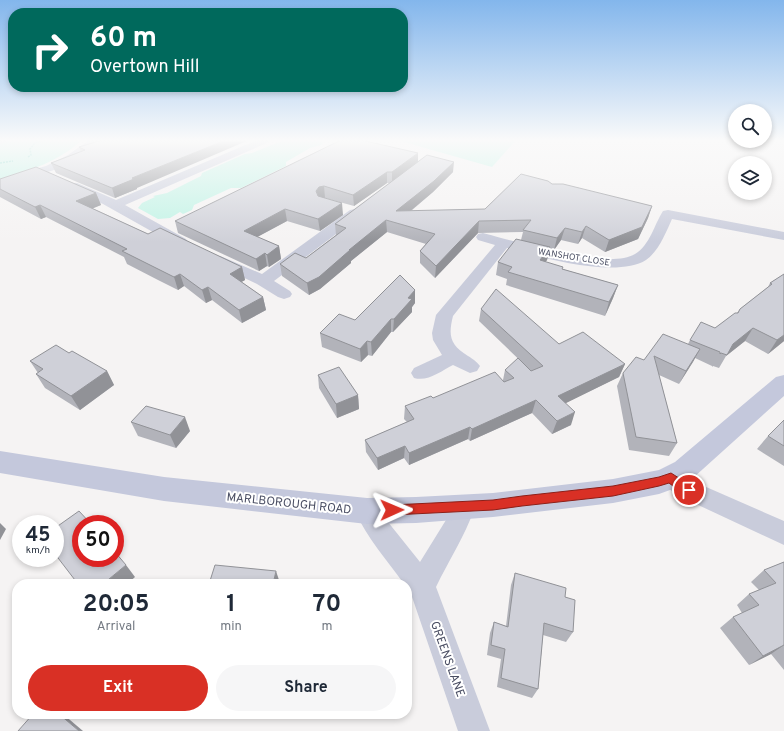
<!DOCTYPE html>
<html lang="en">
<head>
<meta charset="utf-8">
<style>
  body { margin:0; font-family:Overpass,sans-serif; background:#f6f6f7; color:#1f2937; height:100vh; display:flex; flex-direction:column; font-size:15px; white-space:nowrap }
  * { box-sizing:border-box; margin:0 }
  p { font-size:13px; color:#747a83 }
  .icon { flex:none; width:22px; height:22px; fill:none; stroke:currentColor; stroke-width:2; stroke-linecap:round; stroke-linejoin:round }
  .map { position:relative; flex:1; overflow:hidden }
  .side { position:absolute; left:12px; top:579px; width:400px; height:140px; display:flex; flex-direction:column; background:#fff; border-radius:16px; box-shadow:0 2px 6px #0003 }
  .side>* { flex:none }
  .banner { position:absolute; left:8px; top:8px; width:400px; height:84px; border-radius:16px; box-shadow:0 2px 6px #0003; background:#00695c; color:#fff; overflow:hidden }
  .fabs { position:absolute; left:728px; top:104px; display:grid; gap:8px }
  .fabs a { display:grid; place-items:center; width:44px; height:44px; border-radius:50%; background:#fff; box-shadow:0 2px 6px #0003; font-size:20px }
  .speed { position:absolute; left:12px; top:515px; display:flex; gap:8px; font-size:20px; font-weight:700; text-align:center }
  .speed>* { display:grid; place-content:center; width:52px; height:52px; border-radius:50%; background:#fff; box-shadow:0 2px 6px #0003; line-height:1 }
  .speed small { font-size:10px; font-weight:400 }
  .speed .limit { border:6px solid #d22; background:#fff; color:#111 }
  .pin { position:absolute; display:grid; place-items:center; width:34px; height:34px; color:#fff; margin:-17px; border:2px solid #fff; border-radius:50%; box-shadow:0 1px 4px #0007 }
  .me { position:absolute; width:44px; margin:-22px; rotate:89deg; stroke-linejoin:round; filter:drop-shadow(0 0 3px #0008) }
  .turn { display:flex; align-items:center; gap:14px; height:84px; padding:0 16px; font-size:18px }
  .turn .icon { width:52px; height:52px; stroke-width:2.5 }
  .turn b { display:block; font-size:28px; line-height:34px }
  .eta { display:flex; justify-content:space-evenly; align-items:center; height:68px; text-align:center }
  .eta b { font-size:24px; font-weight:700; line-height:28px }
  .button { display:flex; gap:8px; margin-top:auto; padding:8px 16px }
  .button a { flex:1; height:46px; border-radius:24px; background:#d93025; color:#fff; font-size:16px; font-weight:700; line-height:46px; text-align:center }
  .button a+a { background:#f6f6f7; color:#1f2937 }
  .map>svg:first-child { display:block }
</style>
</head>
<body>
<div class="map">
<svg width="784" height="731" viewBox="0 0 784 731">
  <rect width="100%" height="100%" fill="#f5f3f3"/>
  <!-- green -->
  <g fill="#c0f3e5">
    <path d="M11,140H82C59,161 30,171 0,179V143Z"/>
    <polygon points="284,140 321,140 323,143 321,145 310,148 286,162 286,166 241,188 231,188 194,205 192,210 183,214 180,212 170,218 158,219 138,208 142,203 155,197 153,196 167,193 201,176 202,173 245,154 252,153"/>
    <polygon points="397,140 516,140 492,167"/>
  </g>
  <g fill="none" stroke-linecap="round" stroke-linejoin="round">
    <!-- path -->
    <g stroke="#75d4c5" stroke-width="1.5" stroke-dasharray="2 1" stroke-linecap="butt">
      <polyline points="28,157 31,155 30,149 35,143 44,140"/>
      <polyline points="0,163 13,161"/>
    </g>
    <!-- street -->
    <g fill="#c9ccdb" fill-rule="evenodd">
      <polygon points="0,140 8,140 7,142 0,144"/>
      <polygon points="89,140 100,140 76,159 54,170 0,187 0,179 46,166 68,155"/>
      <polygon points="257,140 270,140 269,142 125,205 186,239 188,242 186,245 181,246 176,245 103,204 69,189 67,186 69,183 77,183 116,200"/>
      <polygon points="355,209 360,210 362,213 360,216 274,281 290,291 292,294 290,297 284,299 278,297 257,284 215,264 212,261 215,258 220,256 225,258 262,274 350,210"/>
      <path d="M668,210L784,232V240L672,219C666,232 659,251 646,260C616,279 539,257 507,248L453,316C448,336 450,345 468,356C473,359 476,361 480,366L477,371L470,373L453,365C441,371 428,382 414,378L411,373L414,368L442,355L433,340L432,333L436,315L495,245L478,240L476,237L478,234L483,233C515,241 607,271 635,254C650,245 654,225 663,211Z"/>
      <polygon points="671,468 679,471 697,483 784,521 784,545 681,497 663,485 659,478 663,471"/>
      <path d="M463,496L472,499L475,507C465,536 449,560 436,587L490,731H458L411,594L407,589V584H404C387,560 367,538 355,511L358,503L367,500L376,503L388,522L420,562L446,520L454,499Z"/>
    </g>
    <!-- secondary -->
    <polygon fill="#c4c8dc" fill-rule="evenodd" points="784,375 784,396 693,478 681,486 659,494 613,503 493,517 416,523 367,524 164,501 0,473 0,451 164,477 367,498 416,497 493,493 613,479 659,470 675,462 776,377"/>
  </g>
  <!-- wall -->
  <g fill="#b2b3ba">
    <polygon points="102,140 137,188 137,189 115,198 56,173 51,163 81,152 79,147"/>
    <polygon points="418,162 453,172 433,192 411,211 485,209 552,184 652,206 648,218 638,239 605,252 582,238 578,244 561,240 554,250 549,249 547,260 545,262 562,269 618,285 613,298 605,316 506,285 507,279 496,275 498,262 521,240 523,232 478,233 435,278 420,263 420,251 426,244 387,232 351,261 351,263 320,289 309,295 282,276 280,264 306,258 336,235 335,224 390,183 387,183 354,206 325,198 324,198 343,215 320,231 287,221 257,237 279,246 281,259 269,267 267,266 259,271 178,233 175,221"/>
    <polygon points="0,179 96,193 101,205 92,208 148,234 242,267 245,280 241,282 263,297 266,310 242,323 212,300 206,303 184,286 178,290 158,280 127,264 124,257 46,217 41,219 0,197"/>
    <polygon points="784,274 784,341 768,354 745,341 726,356 719,368 713,366 712,367 712,366 695,358 679,384 659,375 677,443 669,456 629,450 617,386 623,373 644,360 688,344 690,340 715,328 737,313 740,309 768,287 770,283"/>
    <polygon points="415,290 415,303 412,307 412,312 393,332 391,332 372,356 368,355 361,362 322,347 320,333 355,320"/>
    <polygon points="481,309 559,344 625,364 619,377 565,403 571,425 552,434 532,413 470,441 468,439 409,465 404,458 378,470 366,452 365,440 407,422 404,419 405,406 433,398 503,380 505,370 531,371 479,321"/>
    <polygon points="69,353 107,371 114,385 80,410 45,388 36,374 38,373 30,361"/>
    <polygon points="318,375 358,395 359,409 337,418 319,388"/>
    <polygon points="784,420 784,466 757,449 768,436"/>
    <polygon points="131,422 190,431 176,448 138,436"/>
    <polygon points="784,562 784,670 771,654 749,665 720,628 733,617 742,613 737,605 749,594 759,590 751,582 764,570"/>
    <polygon points="515,573 565,597 573,632 566,642 543,635 538,689 532,698 497,687 501,659 487,655 490,633 494,622 506,626 511,585"/>
  </g>
  <!-- shaded-wall -->
  <g fill="#919297">
    <polygon points="226,140 249,140 137,188 137,189 115,198 112,188 132,178"/>
    <polygon points="418,153 418,163 392,182 392,172"/>
    <polygon points="454,162 453,172 433,192 396,223 396,211"/>
    <polygon points="387,172 387,183 354,206 353,195"/>
    <polygon points="324,186 325,198 320,199 316,191 319,187"/>
    <polygon points="96,193 101,205 82,213 76,201"/>
    <polygon points="342,203 343,215 320,231 318,219"/>
    <polygon points="40,205 46,217 41,219 35,207"/>
    <polygon points="652,206 648,218 638,239 605,252 609,240"/>
    <polygon points="285,209 287,221 246,243 244,231"/>
    <polygon points="386,220 387,232 351,261 351,263 320,289 309,295 307,283"/>
    <polygon points="479,221 478,233 435,278 436,266"/>
    <polygon points="586,226 582,238 578,244 582,232"/>
    <polygon points="565,228 561,240 554,250 557,238"/>
    <polygon points="279,246 281,259 269,267 267,255"/>
    <polygon points="550,247 547,260 537,273 540,260"/>
    <polygon points="265,253 267,266 259,271 256,259"/>
    <polygon points="242,267 245,280 233,287 230,274"/>
    <polygon points="180,274 184,286 178,290 174,277"/>
    <polygon points="618,285 613,298 605,316 609,302"/>
    <polygon points="208,287 212,300 206,303 202,290"/>
    <polygon points="415,290 415,303 412,307 412,312 393,332 394,319 408,298"/>
    <polygon points="263,297 266,310 242,323 239,310"/>
    <polygon points="391,319 391,332 372,356 371,342"/>
    <polygon points="753,328 745,341 726,356 733,344"/>
    <polygon points="784,335 784,341 768,354 777,340"/>
    <polygon points="367,341 368,355 361,362 360,349"/>
    <polygon points="700,349 693,362 679,384 686,371"/>
    <polygon points="625,364 619,377 554,409 558,396"/>
    <polygon points="107,371 114,385 80,410 71,396"/>
    <polygon points="358,395 359,409 337,418 336,404"/>
    <polygon points="536,400 532,413 470,441 472,429"/>
    <polygon points="575,412 571,425 552,434 557,421"/>
    <polygon points="185,417 190,431 176,448 170,435"/>
    <polygon points="470,427 468,439 409,465 409,453"/>
    <polygon points="405,446 404,458 378,470 377,458"/>
    <polygon points="0,523 6,529 0,540"/>
    <polygon points="126,565 135,577 127,584 103,584"/>
    <polygon points="276,571 280,583 280,584 273,584"/>
    <polygon points="784,645 771,654 749,665 763,656"/>
    <polygon points="59,714 63,714 83,731 79,731"/>
  </g>
  <!-- building -->
  <g fill="#cfd0d8" stroke="#919297">
    <polygon points="102,140 226,140 132,178 134,179 112,188 51,163 85,150 79,147"/>
    <polygon points="341,140 361,140 418,153 392,172 387,172 353,195 324,186 319,187 316,191 318,196 342,203 318,219 285,209 244,231 279,246 267,255 265,253 256,259 175,221"/>
    <polygon points="427,155 454,162 434,181 396,211 485,209 521,174 548,181 552,184 563,184 652,206 642,227 609,240 586,226 582,232 565,228 557,238 523,230 531,220 479,221 436,266 420,251 435,234 386,220 349,250 350,250 319,277 307,283 280,264 295,253 306,258 346,228 335,224"/>
    <polygon points="36,167 96,193 76,201 148,234 160,228 242,267 230,274 263,297 239,310 208,287 202,290 180,274 174,277 122,251 127,249 40,205 35,207 0,189 0,179"/>
    <polygon points="516,239 550,247 540,260 563,267 562,269 618,285 609,302 508,272 512,267 498,262"/>
    <polygon points="784,274 784,335 777,340 753,328 733,344 727,355 721,353 720,354 720,352 690,340 701,322 715,328 735,313 738,313 740,309 772,284 770,283"/>
    <polygon points="400,275 415,290 408,298 412,299 394,319 391,319 371,342 367,341 360,349 320,333 339,314 355,320"/>
    <polygon points="496,289 559,344 583,332 625,364 558,396 575,412 557,421 536,400 472,429 470,427 409,453 405,446 377,458 365,440 414,419 405,406 431,396 433,398 495,372 504,382 514,378 505,370 518,358 531,371 543,366 481,309"/>
    <polygon points="663,334 700,349 686,371 654,356 677,443 636,437 623,373 636,357 644,360"/>
    <polygon points="56,345 69,353 72,351 107,371 71,396 36,374 43,369 30,361"/>
    <polygon points="339,367 358,395 336,404 318,375"/>
    <polygon points="146,406 185,417 170,435 131,422"/>
    <polygon points="784,420 784,446 768,436"/>
    <polygon points="79,511 91,524 81,524 81,558 115,558 115,552 126,565 103,584 78,584 55,554 55,528"/>
    <polygon points="784,562 784,645 763,656 733,617 759,605 749,594 776,583 764,570"/>
    <polygon points="215,565 276,571 273,584 209,584"/>
    <polygon points="515,573 566,588 565,597 575,600 573,632 544,623 538,689 501,678 505,649 491,645 494,622 508,627"/>
    <polygon points="33,714 59,714 79,731 18,731"/>
  </g>
  <!-- sky -->
  <linearGradient id="sky" x2="0" y2="1"><stop stop-color="#83b6ec"/><stop offset="0.58" stop-color="#fafafa"/><stop offset="1" stop-color="#fafafa" stop-opacity="0"/></linearGradient>
  <rect width="784" height="242" fill="url(#sky)"/>
  <!-- route -->
  <path fill="#d93025" stroke="#8d1f18" d="M671,473L693,487L695,490L693,494C684,497 676,488 669,483L659,486L613,496L522,506L493,510L392,515L387,514L386,510L387,507L392,505L493,500L522,496L613,486L659,477Z"/>
  <g text-anchor="middle" stroke-width="4" stroke-linejoin="round" paint-order="stroke">
    <!-- far-street labels -->
    <g font-size="9" fill="#494d62" stroke="#fff">
      <text transform="translate(574 257) rotate(9)" y="3">WANSHOT CLOSE</text>
    </g>
    <!-- near-street labels -->
    <g font-size="12" fill="#494d62" stroke="#fff">
      <text transform="translate(289 503) rotate(6)" y="4">MARLBOROUGH ROAD</text>
      <text transform="translate(448 659) rotate(70)" y="4">GREENS LANE</text>
    </g>
  </g>
</svg>
<div class="fabs">
<a><svg class="icon" aria-label="search" viewBox="0 0 24 24"><circle cx="10" cy="10" r="6"/><path d="M15 15l6 6"/></svg></a>
<a><svg class="icon" aria-label="layers" viewBox="0 0 24 24"><path d="M12 4l9 5-9 5-9-5zM3 14l9 5 9-5"/></svg></a>
</div>
<div class="speed"><div>45<small>km/h</small></div><div class="limit">50</div></div>
<div class="pin" style="left:689px;top:490px;background:#d93025"><svg class="icon" aria-label="arrive" viewBox="0 0 24 24"><path d="M6 21V4h12l-3 4 3 4H6"/></svg></div>
<svg class="me" style="left:392px;top:510px" viewBox="-20 -20 40 40"><path d="M0-17L14 15 0 8-14 15z" fill="#d93025" stroke="#fff" stroke-width="4"/></svg>
<div class="banner">
<div class="turn"><svg class="icon" aria-label="right" viewBox="0 0 24 24"><path d="M7 20v-9h11M14 6l5 5-5 5"/></svg><div><b>60 m</b>Overtown Hill</div></div>
</div>
<section class="side">
<div class="eta">
<div><b>20:05</b><p>Arrival</p></div>
<div><b>1</b><p>min</p></div>
<div><b>70</b><p>m</p></div>
</div>
<div class="button"><a>Exit</a><a>Share</a></div>
</section>
</div>
</body>
</html>
